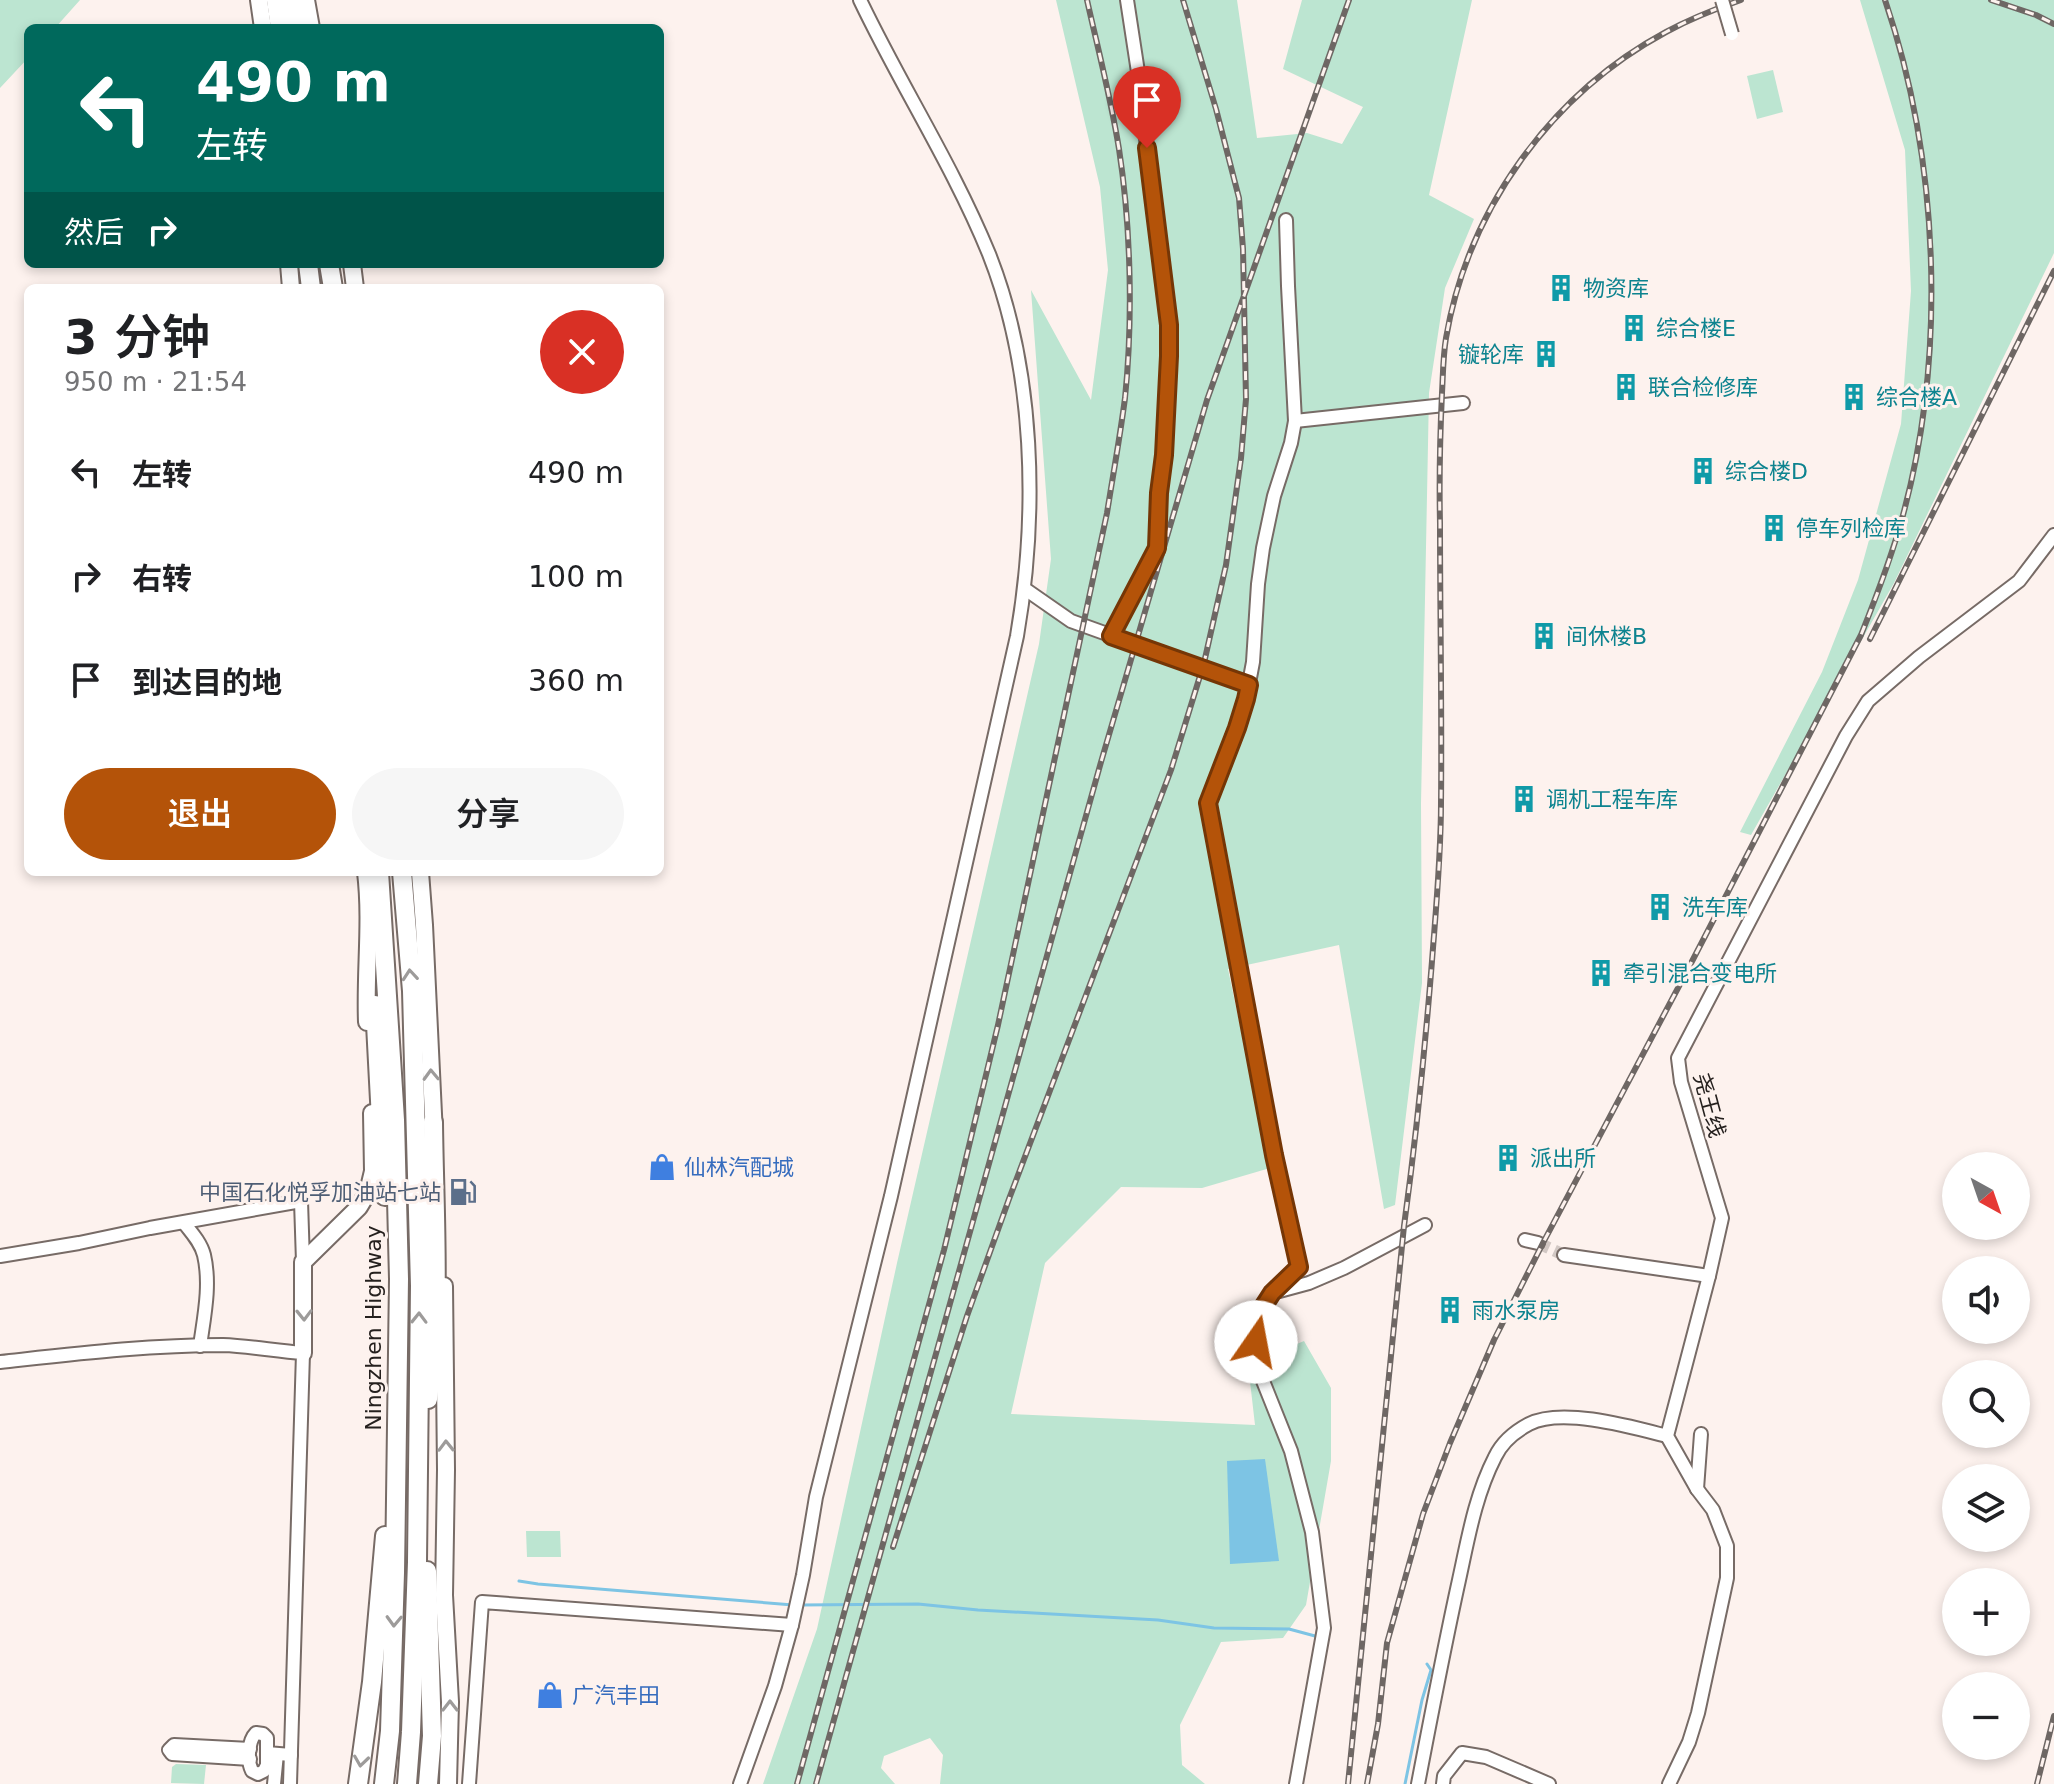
<!DOCTYPE html>
<html lang="zh">
<head>
<meta charset="utf-8">
<style>
  body { margin:0; font-family:"DejaVu Sans","Noto Sans SC",sans-serif; background:#f6f6f6; color:#202124; height:100vh; display:flex; flex-direction:column; font-size:30px; white-space:nowrap }
  * { box-sizing:border-box; margin:0 }
  p { font-size:26px; color:#757577 }
  .icon { flex:none; width:44px; height:44px; fill:none; stroke:currentColor; stroke-width:2; stroke-linecap:round; stroke-linejoin:round }
  .map { position:relative; flex:1; overflow:hidden }
  .drawer { position:absolute; left:24px; top:284px; width:640px; height:592px; display:flex; flex-direction:column; background:#fff; border-radius:12px; box-shadow:0 4px 12px #0003 }
  .drawer>* { flex:none }
  .banner { position:absolute; left:24px; top:24px; width:640px; height:244px; border-radius:12px; box-shadow:0 4px 12px #0003; background:#00695c; color:#fff; overflow:hidden }
  .needle { width:52px; rotate:140deg }
  .controls { position:absolute; left:1942px; top:1152px; display:grid; gap:16px }
  .controls a { display:grid; place-items:center; width:88px; height:88px; border-radius:50%; background:#fff; box-shadow:0 4px 12px #0003; font-size:40px }
  .pin { position:absolute; display:grid; place-items:center; width:68px; height:68px; color:#fff; margin:-82px -34px; border-radius:50% 50% 50% 0; rotate:-45deg; box-shadow:0 0 8px #0007 }
  .pin .icon { rotate:45deg }
  .me { position:absolute; width:88px; margin:-44px; rotate:12deg; stroke-linejoin:round; filter:drop-shadow(0 0 6px #0008) }
  .turn { display:flex; align-items:center; gap:28px; height:168px; padding:0 40px; font-size:36px }
  .turn .icon { width:104px; height:104px; stroke-width:2.5 }
  .turn b { display:block; font-size:56px; line-height:68px }
  .then { display:flex; align-items:center; height:76px; padding:0 40px; background:#0003; gap:16px; font-size:30px }
  .round { display:grid; place-items:center; flex:none; width:84px; height:84px; border-radius:42px; background:#f6f6f6 }
  .head { display:flex; align-items:center; justify-content:space-between; height:136px; padding:0 40px }
  h1 { font-size:48px; font-weight:600; line-height:60px }
  .cta { display:flex; gap:16px; margin-top:auto; padding:16px 40px }
  .cta a { flex:1; height:92px; border-radius:48px; background:#b45309; color:#fff; font-size:32px; font-weight:600; line-height:92px; text-align:center }
  .cta a+a { background:#f6f6f6; color:#202124 }
  ul { padding:0; list-style:none }
  li { display:flex; align-items:center; gap:24px; height:104px; padding:0 40px }
  li div { flex:1 }
  li b { display:block; font-size:30px }
  li em { font-style:normal }
  .map>svg:first-child { display:block }
</style>
</head>
<body>
<div class="map">
<svg width="2054" height="1784" viewBox="0 0 2054 1784">
  <rect width="100%" height="100%" fill="#fdf2ee"/>
  <!-- green -->
  <g fill="#bce5d1">
    <polygon points="0,0 80,0 55,28 28,28 28,58 0,88"/>
    <polygon points="1056,0 1237,0 1257,138 1307,133 1342,144 1363,107 1283,69 1302,0 1472,0 1429,195 1474,219 1445,288 1429,393 1421,804 1422,983 1395,1205 1384,1209 1339,945 1228,969 1270,1168 1202,1188 1121,1187 1045,1263 1011,1414 1255,1425 1248,1364 1304,1341 1331,1388 1331,1461 1306,1605 1283,1638 1221,1642 1180,1725 1182,1765 1205,1784 940,1784 943,1755 930,1738 884,1756 881,1768 895,1784 763,1784 817,1629 897,1263 1039,644 1051,559 1031,290 1091,400 1108,270 1100,187"/>
    <polygon points="1860,0 2054,0 2054,253 1894,583 1751,835 1740,832 1822,672 1858,580 1901,424 1911,291 1905,150"/>
    <polygon points="1773,70 1783,112 1757,119 1747,76"/>
    <polygon points="526,1531 560,1531 561,1557 527,1557"/>
    <polygon points="176,1764 206,1765 204,1784 171,1783 172,1767"/>
  </g>
  <!-- water -->
  <polygon fill="#7dc4e4" points="1265,1459 1279,1561 1230,1564 1227,1461"/>
  <g fill="none" stroke-linecap="round" stroke-linejoin="round">
    <!-- stream -->
    <g stroke="#7dc4e4" stroke-width="3">
      <polyline points="519,1581 538,1584 793,1605"/>
      <polyline points="801,1605 918,1604 978,1610 1158,1620 1214,1628 1289,1629 1315,1636"/>
      <polyline points="1405,1784 1422,1700 1431,1670 1427,1664"/>
    </g>
    <!-- minor-tunnel -->
    <polyline stroke="#d2c8c4" stroke-width="12" stroke-dasharray="12 6" stroke-linecap="butt" points="1538,1243 1564,1255"/>
    <!-- minor casing -->
    <g stroke="#776b66" stroke-width="16">
      <g id="minor">
        <polyline points="1295,421 1463,403"/>
        <polyline points="1025,589 1071,621 1249,685"/>
        <polyline points="1111,636 1157,548 1159,493 1164,455 1169,356 1166,297 1157,239 1140,85 1127,0"/>
        <path d="M184,1223C192,1233 201,1243 204,1255C211,1285 204,1317 200,1346"/>
        <polyline points="1525,1240 1538,1243"/>
        <polyline points="1564,1255 1709,1276"/>
        <polyline points="0,1256 79,1243 150,1228 301,1201 303,1262"/>
        <polyline points="1272,1293 1299,1267 1274,1155 1208,803 1246,699 1253,662 1258,584 1263,548 1274,496 1291,443 1295,421 1288,286 1286,220"/>
        <path d="M0,1362C74,1354 148,1345 223,1345C249,1346 276,1351 303,1353L290,1784"/>
        <polyline points="1697,1489 1701,1434"/>
        <path d="M267,1753V1765L264,1771L258,1774L252,1771C247,1761 248,1741 256,1733L263,1734L267,1738V1753L291,1755"/>
        <polyline points="250,1759 172,1754 169,1750 174,1745 250,1749"/>
        <polyline points="274,1784 277,1754"/>
        <polyline points="469,1784 482,1602 792,1625"/>
        <path d="M740,1784L775,1686L792,1625L803,1575L816,1497L891,1196L1017,636C1038,514 1035,370 989,254C953,166 901,86 860,0"/>
        <polyline points="1296,1784 1324,1628 1312,1532 1291,1451 1257,1366 1256,1318 1272,1293 1309,1283 1344,1268 1425,1225"/>
        <path d="M1418,1784C1431,1716 1444,1648 1459,1580C1468,1539 1475,1496 1495,1457C1502,1442 1514,1432 1529,1424C1562,1407 1632,1427 1667,1436"/>
        <polyline points="1443,1784 1444,1776 1462,1753 1486,1757 1549,1784"/>
        <polyline points="1669,1784 1689,1742 1698,1713 1727,1578 1727,1546 1713,1510 1697,1489 1667,1436 1709,1276 1722,1218 1681,1082 1678,1058 1846,736 1868,701 1919,657 2019,581 2054,535"/>
      </g>
    </g>
    <!-- major casing -->
    <g stroke="#776b66" stroke-width="20">
      <g id="major">
        <polyline points="259,0 263,28"/>
        <polyline points="306,0 311,28"/>
        <polyline points="289,264 291,288"/>
        <polyline points="352,264 355,288"/>
        <path d="M366,872C372,922 365,972 367,1022"/>
        <polyline points="420,872 424,925 434,1135"/>
        <polyline points="444,1286 446,1470 444,1595 450,1702 448,1784"/>
        <polyline points="303,1353 303,1262 359,1207 368,1192 373,1171 372,1113"/>
      </g>
    </g>
    <!-- highway casing -->
    <g stroke="#776b66" stroke-width="22">
      <g id="highway">
        <polyline points="276,0 280,28"/>
        <polyline points="293,0 297,28"/>
        <polyline points="308,264 311,288"/>
        <polyline points="329,264 333,288"/>
        <polyline points="379,872 395,1120 399,1279 395,1573 390,1731 384,1784"/>
        <polyline points="402,872 412,991 420,1286 417,1562 411,1732 407,1784"/>
        <polyline points="375,1005 385,1196"/>
        <path d="M428,1399C441,1308 434,1214 433,1122"/>
        <polyline points="427,1571 432,1736 428,1784"/>
        <polyline points="358,1784 372,1682 385,1536"/>
      </g>
    </g>
    <!-- minor -->
    <use href="#minor" stroke="#fff" stroke-width="12"/>
    <!-- major -->
    <use href="#major" stroke="#fff" stroke-width="16"/>
    <!-- highway -->
    <use href="#highway" stroke="#fff" stroke-width="18"/>
    <!-- rail casing -->
    <g stroke="#6e6764" stroke-width="6">
      <g id="rail">
        <polyline points="1991,0 2036,15 2054,24"/>
        <polyline points="1870,639 2054,271"/>
        <polyline points="893,1547 967,1316 1009,1199 1171,770 1204,663 1226,565 1241,458 1246,399 1243,249 1239,198 1216,109 1183,0"/>
        <path d="M797,1784L944,1250L998,1025L1107,513C1113,475 1120,437 1125,398C1133,320 1131,227 1119,149C1111,99 1098,49 1087,0"/>
        <polyline points="816,1784 1101,762 1207,400 1349,0"/>
        <path d="M1348,1784L1404,1226C1416,1138 1425,1049 1432,961C1436,908 1441,856 1441,803C1442,710 1440,616 1440,523C1439,479 1440,436 1442,393C1443,375 1443,356 1446,338C1468,209 1551,94 1666,32C1690,19 1715,9 1741,0"/>
        <path d="M1367,1784L1378,1724L1387,1643L1423,1514L1450,1443L1494,1340L1544,1241L1687,971L1861,635C1877,595 1892,556 1903,515C1947,352 1939,159 1885,0"/>
        <polyline points="2037,1784 2054,1716"/>
      </g>
    </g>
    <!-- rail -->
    <use href="#rail" stroke="#fdf2ee" stroke-width="3" stroke-dasharray="9" stroke-linecap="butt"/>
    <!-- minor-bridge casing -->
    <g stroke="#776b66" stroke-width="16" stroke-linecap="butt">
      <polyline id="minor-bridge" points="1722,0 1732,34"/>
    </g>
    <!-- minor-bridge -->
    <use href="#minor-bridge" stroke="#fff" stroke-width="12"/>
  </g>
  <!-- one-way arrows -->
  <defs><path id="oneway-chevron" d="M-2-3.5L2.5 0L-2 3.5" fill="none" stroke-width="1.6" stroke-linecap="round" stroke-linejoin="round" transform="scale(2)"/></defs>
  <g stroke="#9d9b9a">
    <use href="#oneway-chevron" transform="translate(410 975) rotate(-95)"/>
    <use href="#oneway-chevron" transform="translate(431 1075) rotate(-92)"/>
    <use href="#oneway-chevron" transform="translate(304 1315) rotate(89)"/>
    <use href="#oneway-chevron" transform="translate(419 1318) rotate(-89)"/>
    <use href="#oneway-chevron" transform="translate(446 1446) rotate(-91)"/>
    <use href="#oneway-chevron" transform="translate(394 1621) rotate(92)"/>
    <use href="#oneway-chevron" transform="translate(450 1706) rotate(-90)"/>
    <use href="#oneway-chevron" transform="translate(361 1761) rotate(98)"/>
  </g>
  <g fill="none" stroke-linecap="round" stroke-linejoin="round">
    <!-- route casing -->
    <g stroke="#753606" stroke-width="20">
      <polyline id="route" points="1147,148 1169,325 1169,356 1164,455 1159,493 1157,548 1111,636 1249,685 1246,699 1237,728 1208,803 1274,1155 1299,1267 1272,1293 1256,1318 1256,1342"/>
    </g>
    <!-- route -->
    <use href="#route" stroke="#b45309" stroke-width="14"/>
  </g>
  <!-- icons -->
  <defs>
    <g id="building-bare" transform="scale(2.16)"><path d="M-4-6H4V6H1V3H-1V6H-4ZM-2.5-4.3h1.7v1.8h-1.7ZM.8-4.3h1.7v1.8H.8ZM-2.5-1h1.7V.8h-1.7ZM.8-1h1.7V.8H.8Z" fill="#0f9aa8" stroke="#fdf2ee" stroke-width="2.5" paint-order="stroke"/></g>
    <g id="shop-bare" transform="scale(2.16)"><path d="M-5-2.5h2.3a2.7 3.5 0 0 1 5.4 0H5L5.5 6h-11ZM-1.5-2.5h3a1.5 2.3 0 0 0-3 0Z" fill="#3f7fe0" stroke="#fdf2ee" stroke-width="2.5" paint-order="stroke"/></g>
    <g id="fuel-bare" transform="scale(2.16)"><path d="M-5.5-6h7V0h2V4h1.3V-2.5L3-4.5l.8-.8L6-3V5H2.5V1h-1V6h-7ZM-4.2-4.7v3.2H.2V-4.7Z" fill="#5c6f8a" stroke="#fdf2ee" stroke-width="2.5" paint-order="stroke"/></g>
  </defs>
  <g fill-rule="evenodd">
    <use href="#building-bare" x="1561" y="288"/>
    <use href="#building-bare" x="1634" y="328"/>
    <use href="#building-bare" x="1546" y="354"/>
    <use href="#building-bare" x="1626" y="387"/>
    <use href="#building-bare" x="1854" y="397"/>
    <use href="#building-bare" x="1703" y="471"/>
    <use href="#building-bare" x="1774" y="528"/>
    <use href="#building-bare" x="1544" y="636"/>
    <use href="#building-bare" x="1524" y="799"/>
    <use href="#building-bare" x="1660" y="907"/>
    <use href="#building-bare" x="1601" y="973"/>
    <use href="#building-bare" x="1508" y="1158"/>
    <use href="#shop-bare" x="662" y="1167"/>
    <use href="#fuel-bare" x="463" y="1192"/>
    <use href="#building-bare" x="1450" y="1310"/>
    <use href="#shop-bare" x="550" y="1695"/>
  </g>
  <g text-anchor="middle" stroke-width="6" stroke-linejoin="round" paint-order="stroke">
    <!-- culture labels -->
    <g font-size="22" fill="#0d838f" stroke="#fdf2ee" text-anchor="start">
      <text x="1583" y="296">物资库</text>
      <text x="1656" y="336">综合楼E</text>
      <text x="1524" y="362" text-anchor="end">镟轮库</text>
      <text x="1648" y="395">联合检修库</text>
      <text x="1876" y="405">综合楼A</text>
      <text x="1725" y="479">综合楼D</text>
      <text x="1796" y="536">停车列检库</text>
      <text x="1566" y="644">间休楼B</text>
      <text x="1546" y="807">调机工程车库</text>
      <text x="1682" y="915">洗车库</text>
      <text x="1623" y="981">牵引混合变电所</text>
      <text x="1530" y="1166">派出所</text>
      <text x="1472" y="1318">雨水泵房</text>
    </g>
    <!-- street labels -->
    <g font-size="22" fill="#25201e" stroke="#fdf2ee">
      <text transform="translate(1710 1105) rotate(75)" y="8">尧王线</text>
      <text transform="translate(373 1328) rotate(-90)" y="8">Ningzhen Highway</text>
    </g>
    <!-- shop labels -->
    <g font-size="22" fill="#366cbe" stroke="#fdf2ee" text-anchor="start">
      <text x="684" y="1175">仙林汽配城</text>
      <text x="572" y="1703">广汽丰田</text>
    </g>
    <!-- service labels -->
    <g font-size="22" fill="#4e5e75" stroke="#fdf2ee" text-anchor="end">
      <text x="441" y="1200">中国石化悦孚加油站七站</text>
    </g>
  </g>
</svg>
<div class="controls">
<a><svg class="needle" viewBox="-14 -14 28 28"><path d="M0-13l5 13h-10z" fill="#e53935"/><path d="M0 13l5-13h-10z" fill="#757577"/></svg></a>
<a><svg class="icon" aria-label="sound" viewBox="0 0 24 24"><path d="M4 9h4l5-4v14l-5-4H4zM17 9q2 3 0 6"/></svg></a>
<a><svg class="icon" aria-label="search" viewBox="0 0 24 24"><circle cx="10" cy="10" r="6"/><path d="M15 15l6 6"/></svg></a>
<a><svg class="icon" aria-label="layers" viewBox="0 0 24 24"><path d="M12 4l9 5-9 5-9-5zM3 14l9 5 9-5"/></svg></a>
<a>+</a>
<a>−</a>
</div>
<div class="pin" style="left:1147px;top:148px;background:#d93025"><svg class="icon" aria-label="arrive" viewBox="0 0 24 24"><path d="M6 21V4h12l-3 4 3 4H6"/></svg></div>
<svg class="me" style="left:1256px;top:1342px" viewBox="-20 -20 40 40"><circle r="19" fill="#fff"/><path d="M0-13L10 11 0 6-10 11z" fill="#b45309"/></svg>
<div class="banner">
<div class="turn"><svg class="icon" aria-label="left" viewBox="0 0 24 24"><path d="M17 20v-9H6M10 6l-5 5 5 5"/></svg><div><b>490 m</b>左转</div></div>
<div class="then">然后<svg class="icon" aria-label="right" viewBox="0 0 24 24"><path d="M7 20v-9h11M14 6l5 5-5 5"/></svg></div>
</div>
<section class="drawer">
<div class="head"><div><h1>3 分钟</h1><p>950 m · 21:54</p></div><a class="round" style="background:#d93025;color:#fff"><svg class="icon" aria-label="close" viewBox="0 0 24 24"><path d="M6 6l12 12M18 6L6 18"/></svg></a></div>
<ul>
<li><svg class="icon" aria-label="left" viewBox="0 0 24 24"><path d="M17 20v-9H6M10 6l-5 5 5 5"/></svg><div><b>左转</b></div><em>490 m</em></li>
<li><svg class="icon" aria-label="right" viewBox="0 0 24 24"><path d="M7 20v-9h11M14 6l5 5-5 5"/></svg><div><b>右转</b></div><em>100 m</em></li>
<li><svg class="icon" aria-label="arrive" viewBox="0 0 24 24"><path d="M6 21V4h12l-3 4 3 4H6"/></svg><div><b>到达目的地</b></div><em>360 m</em></li>
</ul>
<div class="cta"><a>退出</a><a>分享</a></div>
</section>
</div>
</body>
</html>
